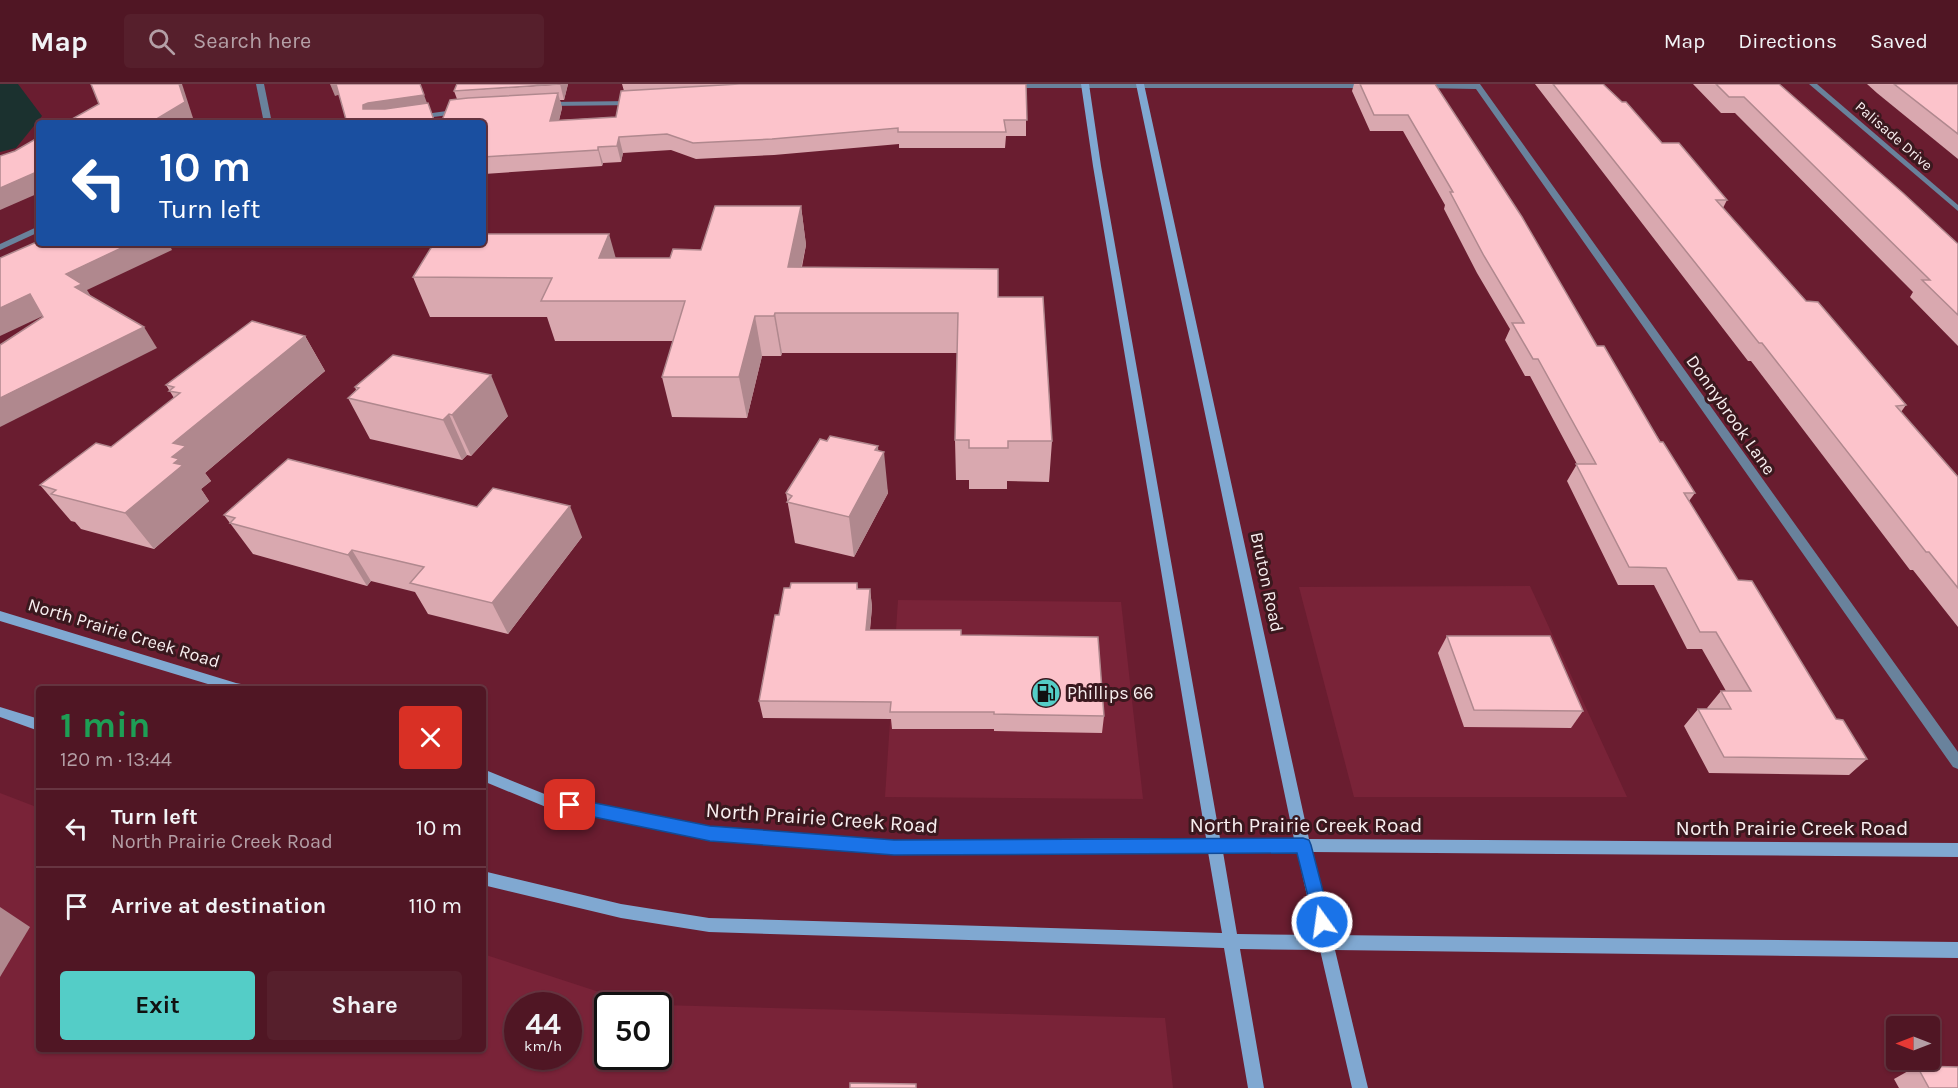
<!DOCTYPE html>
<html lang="en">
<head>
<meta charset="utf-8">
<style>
  body { margin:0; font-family:Karla,sans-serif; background:#561f2c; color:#f1f3f6; height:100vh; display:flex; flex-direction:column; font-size:22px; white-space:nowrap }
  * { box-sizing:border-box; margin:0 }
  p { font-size:20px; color:#b49fa6 }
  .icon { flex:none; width:33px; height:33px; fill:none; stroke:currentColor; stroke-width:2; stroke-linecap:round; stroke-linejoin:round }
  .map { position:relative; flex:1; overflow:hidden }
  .side { position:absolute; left:36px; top:602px; width:450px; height:366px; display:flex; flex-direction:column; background:#501624; border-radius:6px; box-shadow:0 2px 4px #0004,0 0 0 2px #673541 }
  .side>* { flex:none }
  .top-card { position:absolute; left:36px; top:36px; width:450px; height:126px; border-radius:6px; box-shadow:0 2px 4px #0004,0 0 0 2px #673541; background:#1a4fa0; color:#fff; overflow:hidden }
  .needle { width:39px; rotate:270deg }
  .buttons { position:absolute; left:1886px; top:932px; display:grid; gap:12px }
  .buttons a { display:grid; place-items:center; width:54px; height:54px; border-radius:6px; background:#501624; box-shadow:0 2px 4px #0004,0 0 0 2px #673541; font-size:30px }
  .speed { position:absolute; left:504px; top:908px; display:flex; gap:12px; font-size:30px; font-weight:700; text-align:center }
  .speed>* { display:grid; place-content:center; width:78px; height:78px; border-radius:50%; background:#501624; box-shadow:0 2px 4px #0004,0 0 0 2px #673541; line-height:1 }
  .speed small { font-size:15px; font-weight:400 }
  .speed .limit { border:3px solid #111; border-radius:9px; background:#fff; color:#111 }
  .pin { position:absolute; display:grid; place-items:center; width:51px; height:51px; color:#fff; margin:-26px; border-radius:12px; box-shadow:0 3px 9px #0006 }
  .me { position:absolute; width:66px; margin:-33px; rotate:346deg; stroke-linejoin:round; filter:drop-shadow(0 0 4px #0008) }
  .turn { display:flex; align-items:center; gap:21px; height:126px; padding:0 24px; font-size:27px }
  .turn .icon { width:78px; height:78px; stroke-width:2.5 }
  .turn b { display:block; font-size:42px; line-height:51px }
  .round { display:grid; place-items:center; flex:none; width:63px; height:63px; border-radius:6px; background:#561f2c }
  .overview { display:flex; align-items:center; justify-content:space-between; height:102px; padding:0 24px }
  h1 { font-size:36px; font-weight:700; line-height:45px; color:#1e9e55 }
  .action { display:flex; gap:12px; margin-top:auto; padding:12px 24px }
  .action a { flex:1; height:69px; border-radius:6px; background:#54cdc7; color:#111; font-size:24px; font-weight:700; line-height:69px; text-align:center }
  .action a+a { background:#561f2c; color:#f1f3f6 }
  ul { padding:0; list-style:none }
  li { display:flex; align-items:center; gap:18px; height:78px; padding:0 24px; border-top:2px solid #673541 }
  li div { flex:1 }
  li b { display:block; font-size:22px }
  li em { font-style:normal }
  header { display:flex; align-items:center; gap:36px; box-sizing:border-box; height:84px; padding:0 30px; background:#501624; border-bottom:2px solid #673541 }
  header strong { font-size:28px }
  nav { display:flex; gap:33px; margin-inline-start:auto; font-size:21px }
  .search { width:420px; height:54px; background:#561f2c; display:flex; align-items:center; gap:15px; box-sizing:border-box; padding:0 21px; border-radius:6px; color:#b49fa6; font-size:22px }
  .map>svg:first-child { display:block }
</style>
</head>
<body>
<header>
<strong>Map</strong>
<div class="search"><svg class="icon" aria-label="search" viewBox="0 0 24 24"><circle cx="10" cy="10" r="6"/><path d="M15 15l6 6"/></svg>Search here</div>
<nav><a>Map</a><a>Directions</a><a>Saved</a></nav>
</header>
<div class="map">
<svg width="1958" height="1004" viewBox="0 0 1958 1004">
  <rect width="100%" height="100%" fill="#6a1d30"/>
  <!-- built -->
  <g fill="#792338" fill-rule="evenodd">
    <polygon points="1530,502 1627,713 1354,713 1299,503"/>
    <polygon points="898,516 1121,518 1143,715 885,713"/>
    <path d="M0,709L39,724V964H483V870L639,921H657H608V972H658L659,921L1165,934L1173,1004H0ZM518,921H568V972H518Z"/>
  </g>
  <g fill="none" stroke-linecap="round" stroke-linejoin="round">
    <!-- river -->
    <polygon fill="#1b312f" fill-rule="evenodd" points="0,0 18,0 42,32 16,64 0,68"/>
    <!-- street -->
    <g fill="#69829c" fill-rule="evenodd">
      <polygon points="256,0 264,0 272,39 264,39"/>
      <polygon points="1369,0 1373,2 1369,4 1011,4 1007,2 1011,0"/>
      <polygon points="1480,0 1958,668 1958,685 1953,683 1476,5 1422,4 1418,2 1422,0"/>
      <polygon points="1809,0 1817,0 1958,121 1958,127"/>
      <polygon points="634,17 638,19 637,21 547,22 543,20 547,18"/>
      <polygon points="461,25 464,25 464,29 418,35 414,33 418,31"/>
      <polygon points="39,142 39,148 0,166 0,160"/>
    </g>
    <!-- secondary -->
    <g fill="#80a8d1" fill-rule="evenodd">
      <path d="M1081,0H1089L1101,82L1220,754L1294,755L1136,0H1144L1309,755L1958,759V773L1312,768L1332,851L1958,858V874L1335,866L1368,1004H1352L1320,866L1240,865L1264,1004H1248L1224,864L709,848L621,834L483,801V787L621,820L709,834L1222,849L1208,768L894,770L710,756L546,723L483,697V685L547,711L710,744L894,756L1206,754L1093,82ZM1223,768H1297L1316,851L1237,850Z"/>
      <polygon points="0,527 236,599 241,600 243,604 221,604 0,537"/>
      <polygon points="0,623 39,635 39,647 0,633"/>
    </g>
  </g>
  <!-- wall -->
  <g fill="#d9a8af">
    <polygon points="568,0 564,16 560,16 562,24 559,36 616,33 624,7 622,0 1026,0 1026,52 1006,52 1005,64 899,64 899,60 774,71 696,75 671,66 623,69 621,78 603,79 602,82 484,90 483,86 483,39 457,15 454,7"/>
    <polygon points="1354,0 1435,0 1597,262 1695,409 1689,417 1738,496 1836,635 1867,675 1849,691 1709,689 1684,642 1698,625 1708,625 1707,624 1721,607 1726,607 1702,565 1687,565 1654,501 1618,501 1567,397 1577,380 1530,292 1525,292 1505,256 1510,245 1477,189 1444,125 1445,121 1403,47 1370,47 1352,7"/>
    <polygon points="1535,0 1603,0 1662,59 1727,116 1723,124 1806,217 1906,321 1901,328 1958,393 1958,543 1913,486 1910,486 1751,277 1748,277"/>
    <polygon points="1693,0 1779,0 1958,160 1958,262 1910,213 1913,208 1735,29 1721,29"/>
    <polygon points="1867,0 1958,0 1958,75 1877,9"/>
    <polygon points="801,122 806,161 802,183 998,213 1052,357 1049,398 1007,397 1007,405 969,405 969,396 956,396 955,356 957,269 782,269 781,272 762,272 747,334 672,333 662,293 673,257 555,257 547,233 430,233 413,193 616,174 670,174 701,166"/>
    <polygon points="305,252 325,287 205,389 211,397 201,405 209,417 154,465 81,445 75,438 71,437 40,401 111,363 174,314 166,301"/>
    <polygon points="355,303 508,332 471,372 467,371 462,376 370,355 348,314 356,306"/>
    <polygon points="827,357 878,367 888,409 854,473 795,459 786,409"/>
    <polygon points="224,431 582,453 508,550 428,530 415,508 371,497 367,502 253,470"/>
    <polygon points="857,499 858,505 870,505 872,523 870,546 961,551 1104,632 1102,649 994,647 994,645 892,645 891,635 763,634 759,617 779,531"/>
    <polygon points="1447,552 1583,627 1571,644 1464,643 1438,569"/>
    <polygon points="1917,982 1958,1004 1899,1004 1894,995"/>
  </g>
  <!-- shaded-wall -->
  <g fill="#b0888e">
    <polygon points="179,0 182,0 193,34 185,39 150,39"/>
    <polygon points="330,0 337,0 341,10 335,12"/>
    <polygon points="560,0 568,0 564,16"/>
    <polygon points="558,9 562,24 555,53 550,37"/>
    <polygon points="424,11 430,27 363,25 363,21 368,19"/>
    <polygon points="619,53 623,69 621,78 617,62"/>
    <polygon points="598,63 603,79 602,82 598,66"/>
    <polygon points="39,87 39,109 0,126 0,104"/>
    <polygon points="801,122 806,161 793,222 788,183"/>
    <polygon points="609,150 620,189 599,174"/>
    <polygon points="132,159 175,159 170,162 172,166 87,206 96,220 90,223 66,190"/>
    <polygon points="30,210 45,231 0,252 0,224"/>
    <polygon points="775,229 782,269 781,272 774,232"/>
    <polygon points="755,232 762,272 747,334 739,293"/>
    <polygon points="144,243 157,264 0,343 0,314"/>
    <polygon points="305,252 325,287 205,389 211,397 201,405 209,417 154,465 125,429 172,373 173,359"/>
    <polygon points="491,291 508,332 471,372 452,331"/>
    <polygon points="449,330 467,371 462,376 443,336"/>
    <polygon points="878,362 879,377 884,368 888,409 854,473 849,433 875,366"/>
    <polygon points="570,422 582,453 508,550 492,519"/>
    <polygon points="352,466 371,497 367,502 348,471"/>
    <polygon points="870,505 872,523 868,564 866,546"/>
    <polygon points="0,823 30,843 0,893"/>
  </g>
  <!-- building -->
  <g fill="#fcc3cb" stroke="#b0888e" stroke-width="1.5">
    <polygon points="91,0 179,0 185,18 150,39 65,39 99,20"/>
    <polygon points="336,0 420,0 424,11 368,19 363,21 363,25 385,25 428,19 435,39 347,39"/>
    <polygon points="457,0 560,0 454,7"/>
    <polygon points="739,0 1026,0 1027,36 1004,36 1006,48 898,48 898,44 772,55 693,59 667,50 619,53 617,62 598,63 598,66 483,73 483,39 441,39 450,16 468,14 558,9 550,37 616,33 621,7"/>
    <polygon points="1360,0 1435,0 1522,133 1597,262 1604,262 1660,358 1663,358 1695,409 1684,409 1738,496 1752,497 1836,635 1843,636 1867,675 1724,673 1698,625 1731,625 1721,607 1751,607 1716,548 1700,548 1666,484 1629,483 1576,380 1596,380 1538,275 1533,275 1512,239 1524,239 1484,172 1450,108 1453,108 1408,31 1374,31"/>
    <polygon points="1553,0 1603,0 1622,18 1626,18 1662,59 1679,59 1727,116 1716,116 1806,217 1818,218 1906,321 1896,322 1958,393 1958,504 1929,468 1926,468 1762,259 1759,259"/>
    <polygon points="1716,0 1779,0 1903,109 1958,160 1958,231 1922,196 1930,196 1744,13 1729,13"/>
    <polygon points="1894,0 1958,0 1958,50"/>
    <polygon points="39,53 39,87 0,104 0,72 15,67"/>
    <polygon points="715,122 801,122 788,183 998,185 998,213 1043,213 1052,357 1008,357 1008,364 969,364 969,356 955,356 958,229 775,229 774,232 755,232 739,293 662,293 685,217 541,217 552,194 413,193 434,159 483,159 483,150 609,150 599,174 670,174 673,165 701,166"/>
    <polygon points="39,157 39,159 132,159 66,190 82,200 75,203 144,243 0,314 0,261 43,233 30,210 0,224 0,174"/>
    <polygon points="252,237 305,252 173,359 186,362 172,373 179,375 174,379 183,381 125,429 51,410 56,406 40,401 96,359 111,363 180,309 169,307 174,303 166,301"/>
    <polygon points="393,271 491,291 452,331 449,330 443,336 348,314 359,304 355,303"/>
    <polygon points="830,352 878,362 875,366 884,368 849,433 787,418 792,412 786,409 820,355 827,357"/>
    <polygon points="288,375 477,423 493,404 570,422 492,519 410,499 424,483 352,466 348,471 230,439 235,434 224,431"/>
    <polygon points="791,499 857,499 857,505 870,505 866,546 961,546 961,551 1098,553 1104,632 994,630 994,628 890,628 891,618 759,617 775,531 779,531 784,504 790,504"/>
    <polygon points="1447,552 1550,552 1583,627 1474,626"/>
    <polygon points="1917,982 1958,983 1958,1004 1929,1004"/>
    <polygon points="850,999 916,1000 916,1004 850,1004"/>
  </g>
  <!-- route -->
  <polygon fill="#1a73e8" stroke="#114b97" stroke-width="1.5" points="570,714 710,742 894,756 1303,754 1309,756 1311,761 1331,838 1328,844 1322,846 1316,844 1297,769 894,771 710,757 570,728 564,726 561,721 564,716"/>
  <!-- icons -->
  <defs>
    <g id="fuel-disc" transform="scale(1.5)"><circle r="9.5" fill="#54cdc7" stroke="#3a181e"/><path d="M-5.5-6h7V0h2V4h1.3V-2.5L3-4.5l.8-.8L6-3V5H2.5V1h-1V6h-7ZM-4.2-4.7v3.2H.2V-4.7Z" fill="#111"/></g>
  </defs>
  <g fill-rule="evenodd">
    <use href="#fuel-disc" x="1046" y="609"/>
  </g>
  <g text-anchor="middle" stroke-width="6" stroke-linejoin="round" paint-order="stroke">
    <!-- far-street labels -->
    <g font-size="15" fill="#f8eeef" stroke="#3a181e">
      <text transform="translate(1894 52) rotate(41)" y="5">Palisade Drive</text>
    </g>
    <!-- street labels -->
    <g font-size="18" fill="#f8eeef" stroke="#3a181e">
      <text transform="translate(1731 331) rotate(55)" y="6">Donnybrook Lane</text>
      <text transform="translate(1267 498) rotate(78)" y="6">Bruton Road</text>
      <text transform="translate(124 549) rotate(17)" y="6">North Prairie Creek Road</text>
    </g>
    <!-- poi labels -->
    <g font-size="18" fill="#f8eeef" stroke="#3a181e" text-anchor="start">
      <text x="1067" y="615">Phillips 66</text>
    </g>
    <!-- near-street labels -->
    <g font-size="21" fill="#f8eeef" stroke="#3a181e">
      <text transform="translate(822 734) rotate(4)" y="7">North Prairie Creek Road</text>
      <text x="1306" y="748">North Prairie Creek Road</text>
      <text x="1792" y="751">North Prairie Creek Road</text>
    </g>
  </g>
</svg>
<div class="buttons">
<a><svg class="needle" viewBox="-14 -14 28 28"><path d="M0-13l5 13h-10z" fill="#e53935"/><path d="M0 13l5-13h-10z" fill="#b49fa6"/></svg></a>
</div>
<div class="speed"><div>44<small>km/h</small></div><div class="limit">50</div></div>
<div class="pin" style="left:570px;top:721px;background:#d93025"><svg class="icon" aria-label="arrive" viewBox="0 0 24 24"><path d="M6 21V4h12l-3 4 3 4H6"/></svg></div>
<svg class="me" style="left:1322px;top:838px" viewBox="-20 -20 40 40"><circle r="17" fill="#1a73e8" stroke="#fff" stroke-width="3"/><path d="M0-11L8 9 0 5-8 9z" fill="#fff"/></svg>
<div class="top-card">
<div class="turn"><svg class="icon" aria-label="left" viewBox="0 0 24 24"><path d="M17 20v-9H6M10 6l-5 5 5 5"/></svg><div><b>10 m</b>Turn left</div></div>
</div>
<section class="side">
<div class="overview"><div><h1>1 min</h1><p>120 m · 13:44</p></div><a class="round" style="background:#d93025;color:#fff"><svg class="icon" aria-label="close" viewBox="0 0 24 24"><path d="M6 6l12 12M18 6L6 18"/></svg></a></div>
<ul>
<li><svg class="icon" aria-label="left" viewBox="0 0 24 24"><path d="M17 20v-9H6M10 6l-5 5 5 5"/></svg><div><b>Turn left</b><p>North Prairie Creek Road</p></div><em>10 m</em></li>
<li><svg class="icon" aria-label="arrive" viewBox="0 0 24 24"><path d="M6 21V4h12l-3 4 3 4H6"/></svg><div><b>Arrive at destination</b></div><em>110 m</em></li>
</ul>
<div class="action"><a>Exit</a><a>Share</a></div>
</section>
</div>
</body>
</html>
